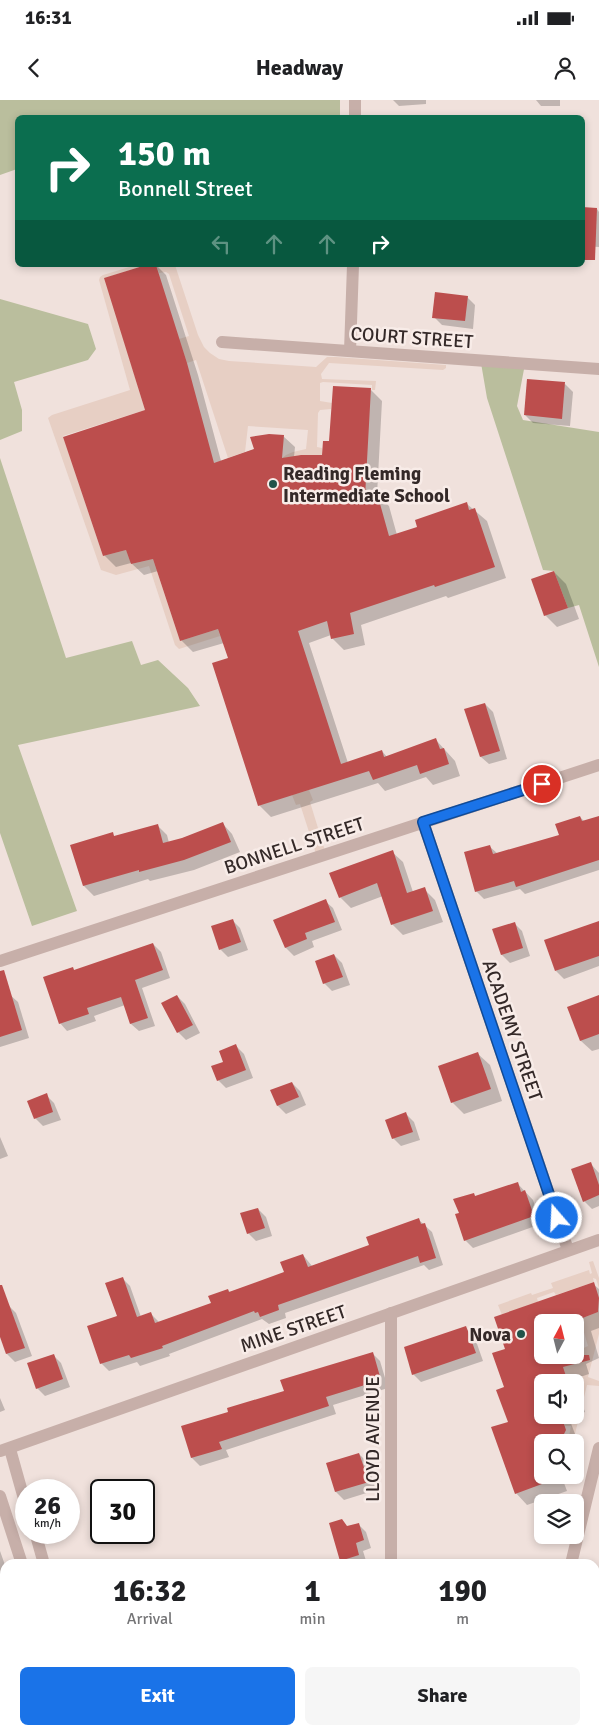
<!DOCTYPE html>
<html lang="en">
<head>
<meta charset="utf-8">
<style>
  body { margin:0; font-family:Signika,sans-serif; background:#f6f6f6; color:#202124; height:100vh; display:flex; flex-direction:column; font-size:19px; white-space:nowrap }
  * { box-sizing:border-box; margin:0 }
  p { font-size:16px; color:#757577 }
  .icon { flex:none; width:28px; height:28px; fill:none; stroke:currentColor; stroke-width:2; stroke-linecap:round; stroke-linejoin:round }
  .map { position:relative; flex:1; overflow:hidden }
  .sheet { position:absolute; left:0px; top:1459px; width:600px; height:176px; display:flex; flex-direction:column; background:#fff; border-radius:15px 15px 0 0; box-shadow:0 2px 8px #0003 }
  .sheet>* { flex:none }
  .top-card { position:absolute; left:15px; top:15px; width:570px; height:152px; border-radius:8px; box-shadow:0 2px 8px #0003; background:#0b6e4f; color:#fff; overflow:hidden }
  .needle { width:32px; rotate:7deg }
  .controls { position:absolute; left:534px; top:1214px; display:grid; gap:10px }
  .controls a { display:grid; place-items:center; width:50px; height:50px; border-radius:8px; background:#fff; box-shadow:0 2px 8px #0003; font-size:25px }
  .speed { position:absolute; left:15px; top:1379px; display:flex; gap:10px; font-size:25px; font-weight:700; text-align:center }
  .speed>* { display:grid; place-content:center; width:65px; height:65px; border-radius:50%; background:#fff; box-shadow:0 2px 8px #0003; line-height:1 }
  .speed small { font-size:12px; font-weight:400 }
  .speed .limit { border:2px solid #111; border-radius:8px; background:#fff; color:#111 }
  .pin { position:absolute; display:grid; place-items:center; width:42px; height:42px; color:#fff; margin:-21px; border:2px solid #fff; border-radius:50%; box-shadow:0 1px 5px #0007 }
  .me { position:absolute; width:55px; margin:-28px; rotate:341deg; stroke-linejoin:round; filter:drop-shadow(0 0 4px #0008) }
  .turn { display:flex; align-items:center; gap:18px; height:105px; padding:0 20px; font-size:22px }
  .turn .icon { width:65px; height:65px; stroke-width:2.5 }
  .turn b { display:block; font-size:35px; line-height:42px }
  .lanes { display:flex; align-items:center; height:48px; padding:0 20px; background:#0003; justify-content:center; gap:25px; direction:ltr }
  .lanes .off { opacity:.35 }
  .eta { display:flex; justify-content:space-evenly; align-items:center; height:85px; text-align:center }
  .eta b { font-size:30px; font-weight:800; line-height:35px }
  .primary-button { display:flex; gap:10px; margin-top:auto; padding:10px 20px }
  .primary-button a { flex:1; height:58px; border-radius:8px; background:#1a73e8; color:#fff; font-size:20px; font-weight:800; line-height:58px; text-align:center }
  .primary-button a+a { background:#f6f6f6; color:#202124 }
  .status { display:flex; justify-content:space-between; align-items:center; height:35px; padding:0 25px; background:#fff; direction:ltr }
  .status svg { height:14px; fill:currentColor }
  header { display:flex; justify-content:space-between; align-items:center; height:65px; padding:0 20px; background:#fff; font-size:22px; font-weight:800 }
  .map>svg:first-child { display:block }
</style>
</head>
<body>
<div class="status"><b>16:31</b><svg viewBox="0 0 49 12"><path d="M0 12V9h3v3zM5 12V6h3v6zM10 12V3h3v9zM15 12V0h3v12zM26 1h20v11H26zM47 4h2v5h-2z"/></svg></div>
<header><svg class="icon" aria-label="back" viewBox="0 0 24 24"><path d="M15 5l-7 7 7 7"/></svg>Headway<svg class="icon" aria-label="person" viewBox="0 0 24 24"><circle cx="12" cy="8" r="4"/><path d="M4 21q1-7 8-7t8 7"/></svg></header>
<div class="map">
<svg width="599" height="1634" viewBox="0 0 599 1634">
  <rect width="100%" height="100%" fill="#f0e1dc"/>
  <!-- green -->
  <g fill="#babe9d">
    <polygon points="0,0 340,0 340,17 18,18 17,69 0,75"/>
    <polygon points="0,199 88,224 96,249 88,260 14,282 22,310 22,331 0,340"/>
    <polygon points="481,263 525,264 517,306 523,320 599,332 599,567 579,505 568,508 554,471 543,470 487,298"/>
    <polygon points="0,358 66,558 132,541 141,565 158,560 188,588 200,606 18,645 77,811 32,826 0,733"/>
  </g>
  <!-- plaza -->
  <g fill="#e7cfc4">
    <polygon points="136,165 146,165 105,178 145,310 63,336 103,456 126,450 131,464 153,459 180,541 218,529 220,536 179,549 175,545 149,466 116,475 101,470 48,318 52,315 130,290 99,180 100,177 103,175"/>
    <polygon points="156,165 175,165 198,235 204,247 210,253 219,259 229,261 316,267 327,257 336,257 446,265 446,268 443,270 329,263 321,274 322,279 376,281 375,290 372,290 372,285 323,282 320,283 320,301 332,303 331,309 320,310 318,313 317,347 322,348 322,356 301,355 281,359 286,355 293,352 306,349 308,330 248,326 245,352 228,358 196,260 187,263 179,239 189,236 169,174 166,172 159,173"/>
    <polygon points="309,690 313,700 310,702 326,754 317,757 300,704 296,705 292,695"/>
    <polygon points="593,1161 599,1178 599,1188 596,1179 593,1178 594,1182 556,1195 554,1192 537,1198 538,1202 502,1215 498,1205 531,1193 532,1195 553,1188 551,1183 589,1170 590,1174 592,1173 589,1162"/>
    <polygon points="599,1210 599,1234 588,1277 599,1281 599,1286 587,1285 573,1342 568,1342 571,1326 565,1326 562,1317 575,1315 578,1302 575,1301 575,1282 568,1282 563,1267 578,1263 575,1252 588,1246 580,1219 598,1212"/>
  </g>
  <!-- shadow -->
  <g fill="#0003" fill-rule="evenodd">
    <polygon points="393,0 426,0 426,4 399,6"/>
    <polygon points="536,0 560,0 560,6 541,6"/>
    <polygon points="597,109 599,112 599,147 582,146"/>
    <polygon points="150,165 156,165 166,175 198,275 221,361 255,349 283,336 295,347 294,357 323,356 330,342 371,290 382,301 377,395 389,406 397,435 418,428 467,404 487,421 506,478 448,498 446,496 361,525 365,545 344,550 332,538 331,535 309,543 348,663 382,651 387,657 436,640 455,661 460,676 433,685 426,677 385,691 378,683 271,717 259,705 229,559 224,543 193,552 181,540 158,471 144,475 131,463 116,467 104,455 147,310"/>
    <polygon points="467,197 475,205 473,229 442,225 434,217"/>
    <polygon points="565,284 573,292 570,326 533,323 525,315"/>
    <polygon points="554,472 566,484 579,519 557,527 545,515"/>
    <polygon points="485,604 493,612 507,659 489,664 481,657"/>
    <polygon points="580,717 585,722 599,717 599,770 525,794 520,789 484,799 476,791 489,746 498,754 560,736"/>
    <polygon points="223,724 232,734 240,752 194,770 150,781 148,779 94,796 84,786 72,746 112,734 115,737 158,726 167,735 169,743"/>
    <polygon points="392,752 403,762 413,792 424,789 435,800 443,822 403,835 392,824 383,796 351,808 340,797"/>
    <polygon points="325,801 333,808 342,830 312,841 314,847 294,856 286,848 275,820"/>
    <polygon points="232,820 240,828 248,850 228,857 220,849"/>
    <polygon points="599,822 599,866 564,879 556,871"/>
    <polygon points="514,823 522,831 530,856 510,863 502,855 494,830"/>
    <polygon points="153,844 161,852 170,878 142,888 155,926 139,931 131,924 125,905 94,916 96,921 67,931 60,923 72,868 75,871"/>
    <polygon points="334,855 342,863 350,885 332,891 324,883"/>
    <polygon points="10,895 18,902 29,938 0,947 0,898"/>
    <polygon points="177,896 185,904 200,933 186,940 178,932"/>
    <polygon points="599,896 599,949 592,951 581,941 569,908"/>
    <polygon points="236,946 244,954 253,978 226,988 218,980 225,962"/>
    <polygon points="478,954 490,965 502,1001 464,1014 452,1002"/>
    <polygon points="292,983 300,991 306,1005 286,1014 278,1006 272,991"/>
    <polygon points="46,995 54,1003 61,1020 43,1026 35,1018"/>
    <polygon points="406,1014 414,1022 420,1040 401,1046 393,1038"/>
    <polygon points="0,1037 8,1056 0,1059"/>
    <polygon points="590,1063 599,1073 599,1106 592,1109 584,1101"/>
    <polygon points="517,1083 533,1100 541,1124 473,1148 465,1140 460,1114 473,1094 476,1097"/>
    <polygon points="258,1109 266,1117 272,1136 256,1141 248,1133"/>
    <polygon points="419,1120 432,1132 443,1165 429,1170 424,1165 285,1213 286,1218 269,1224 262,1219 169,1254 170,1256 140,1266 137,1262 109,1271 101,1263 119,1217 122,1178 130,1186 141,1217 151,1214 159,1222 213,1204 228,1190 230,1192 286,1173 303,1155 312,1166 370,1146"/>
    <path d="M593,1184L599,1189V1228L591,1231L599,1258L586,1264L589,1274L574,1279L575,1282H542V1315H575V1283L585,1312L569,1318L578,1342L575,1347V1342H542V1375H561L567,1391L527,1405L516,1393L506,1288V1250L496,1218ZM542,1222H575V1255H542Z"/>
    <polygon points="8,1205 16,1213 32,1256 15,1262 7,1254 0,1233 0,1208"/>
    <polygon points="465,1227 476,1241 483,1261 421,1282 413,1274"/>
    <polygon points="372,1253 380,1261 388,1288 333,1305 336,1314 226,1350 229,1357 200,1366 192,1358 183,1327 230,1312 285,1292"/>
    <polygon points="53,1255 61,1263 70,1287 45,1296 37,1288"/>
    <polygon points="0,1298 5,1310 0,1312"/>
    <polygon points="359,1354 367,1362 376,1390 344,1400 336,1392 328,1364"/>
    <polygon points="331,1424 348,1427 358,1424 366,1432 371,1448 363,1451 367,1464 342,1464"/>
    <polygon points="0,1451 5,1465 5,1486 0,1487"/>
    <polygon points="5,1514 5,1544 0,1546 0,1515"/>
    <polygon points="270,1630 297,1630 301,1634 259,1634"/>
    <polygon points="450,1630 513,1630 512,1634 449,1634"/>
  </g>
  <!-- building -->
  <g fill="#bc4e4d">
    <polygon points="582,107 597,108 595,160 582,160"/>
    <polygon points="146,165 156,165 187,263 214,363 254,349 250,337 269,334 284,335 282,358 301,355 322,355 323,341 329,341 333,286 371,288 365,397 377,393 389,436 417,427 415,420 467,402 469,410 475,408 495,467 435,487 434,485 350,513 354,534 331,539 327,521 298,531 341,664 382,650 384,657 436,638 440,649 444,648 449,664 420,674 417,665 373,680 369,671 258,706 212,563 228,558 218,529 180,541 153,459 131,464 126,450 103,456 63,337 145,310 104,178"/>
    <polygon points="435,192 468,196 465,221 432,218"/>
    <polygon points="527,279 565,282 562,319 524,315"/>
    <polygon points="554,471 568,508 544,516 531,479"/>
    <polygon points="485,603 500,651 480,657 464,609"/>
    <polygon points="580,716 582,721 599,716 599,760 516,787 514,781 475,792 464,752 490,745 493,754 559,735 555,724"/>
    <polygon points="223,722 231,742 184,760 139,772 139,770 83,786 70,745 113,732 114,736 158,724 163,743 182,738"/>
    <polygon points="393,750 407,793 425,787 433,811 391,825 377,783 339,798 329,773"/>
    <polygon points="326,799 335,822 305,833 307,839 285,848 273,820"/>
    <polygon points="233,819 241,842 219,850 211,826"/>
    <polygon points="599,821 599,856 555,871 544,840"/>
    <polygon points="515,822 523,848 501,855 492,829"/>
    <polygon points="153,843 163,870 135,880 148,918 130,924 121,897 87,908 89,914 59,924 43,877 73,867 74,870"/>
    <polygon points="334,854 343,877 323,884 315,861"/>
    <polygon points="4,870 22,930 0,937 0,871"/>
    <polygon points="177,895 193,925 177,933 161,903"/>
    <polygon points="599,895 599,934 580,941 567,907"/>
    <polygon points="236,944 246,970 217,981 211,966 223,962 219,951"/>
    <polygon points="478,952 491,989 451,1003 438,966"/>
    <polygon points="292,982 299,997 277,1006 270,990"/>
    <polygon points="47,993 53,1012 34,1019 27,1001"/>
    <polygon points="406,1012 413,1032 392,1039 385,1020"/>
    <polygon points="591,1062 599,1085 599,1095 583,1102 571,1069"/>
    <polygon points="518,1082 521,1092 525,1090 534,1116 464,1141 455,1114 459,1113 453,1099 474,1093 475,1096"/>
    <polygon points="258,1108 265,1128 247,1134 240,1113"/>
    <polygon points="419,1118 421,1124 425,1123 436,1158 420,1163 418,1156 278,1205 279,1210 260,1217 258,1212 255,1213 254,1211 162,1246 163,1248 131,1258 129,1255 100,1264 87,1226 117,1216 105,1183 123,1177 137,1217 151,1212 155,1223 211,1203 208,1196 228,1189 229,1192 284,1172 280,1162 303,1154 308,1167 369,1145 366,1137"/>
    <polygon points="594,1182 599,1198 598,1212 580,1219 581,1222 542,1222 542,1255 589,1255 590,1260 563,1267 568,1282 542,1282 542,1315 561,1315 566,1330 560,1342 542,1342 542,1384 515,1394 491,1327 508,1322 496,1290 504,1287 492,1253 505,1249 494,1217"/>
    <polygon points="0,1185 2,1185 25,1248 6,1254 0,1237"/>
    <polygon points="466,1226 476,1253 412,1275 404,1247"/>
    <polygon points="373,1252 381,1280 326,1297 329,1306 219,1342 222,1349 191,1358 181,1326 228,1312 227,1308 284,1291 280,1280"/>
    <polygon points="54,1254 63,1279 36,1289 27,1263"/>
    <polygon points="359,1353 369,1382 335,1392 326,1363"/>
    <polygon points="342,1419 347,1426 359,1423 364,1440 356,1443 359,1455 340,1461 329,1423"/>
  </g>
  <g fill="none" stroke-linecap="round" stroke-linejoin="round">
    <!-- minor -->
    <g stroke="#c7afa9" stroke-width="12">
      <polyline points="355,18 355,0"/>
      <polyline points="222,242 599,269"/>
      <polyline points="350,251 353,165"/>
      <polyline points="423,722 568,1150"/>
      <polyline points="0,861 599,665"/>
      <polyline points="10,1349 26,1406"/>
      <polyline points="0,1351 599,1140"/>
      <polyline points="0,1396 22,1464"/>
      <polyline points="35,1432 44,1464"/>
      <polyline points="391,1464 391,1213"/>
      <polyline points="571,1464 599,1348"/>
      <polyline points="0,1505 5,1503"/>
      <polyline points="8,1634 9,1630"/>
      <polyline points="532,1634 532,1630"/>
    </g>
  </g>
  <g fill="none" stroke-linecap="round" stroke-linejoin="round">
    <!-- route casing -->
    <g stroke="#114b97" stroke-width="12">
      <polyline id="route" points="542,684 423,722 557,1118"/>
    </g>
    <!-- route -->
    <use href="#route" stroke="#1a73e8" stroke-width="9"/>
  </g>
  <!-- markers -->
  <g fill="#21534a" stroke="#f8ece8" stroke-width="2">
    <circle cx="273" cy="384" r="5"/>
    <circle cx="521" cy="1234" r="5"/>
  </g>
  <g text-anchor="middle" stroke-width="5" stroke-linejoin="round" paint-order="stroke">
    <!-- street labels -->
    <g font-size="19" fill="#342928" stroke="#f8ece8">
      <text transform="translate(412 237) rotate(4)" y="7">COURT STREET</text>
      <text transform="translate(294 745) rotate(-18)" y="7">BONNELL STREET</text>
      <text transform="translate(513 930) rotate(71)" y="7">ACADEMY STREET</text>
      <text transform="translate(293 1228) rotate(-19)" y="7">MINE STREET</text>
      <text transform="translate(372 1339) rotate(-90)" y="7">LLOYD AVENUE</text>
    </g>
    <!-- poi labels -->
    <g font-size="19" font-weight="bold" fill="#342928" stroke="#f8ece8" text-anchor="start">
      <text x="283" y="380">Reading Fleming<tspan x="283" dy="22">Intermediate School</tspan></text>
      <text x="511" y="1241" text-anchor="end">Nova</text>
    </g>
  </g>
</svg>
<div class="controls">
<a><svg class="needle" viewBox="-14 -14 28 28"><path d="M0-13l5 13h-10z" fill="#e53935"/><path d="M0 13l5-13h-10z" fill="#757577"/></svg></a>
<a><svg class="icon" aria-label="sound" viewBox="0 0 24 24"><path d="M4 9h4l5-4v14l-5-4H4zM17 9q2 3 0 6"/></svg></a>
<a><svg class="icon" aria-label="search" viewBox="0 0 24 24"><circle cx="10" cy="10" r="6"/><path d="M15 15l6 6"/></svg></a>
<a><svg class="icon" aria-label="layers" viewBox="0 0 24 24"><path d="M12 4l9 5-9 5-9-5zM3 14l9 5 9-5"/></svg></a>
</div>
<div class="speed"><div>26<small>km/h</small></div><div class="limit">30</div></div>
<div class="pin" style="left:542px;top:684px;background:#d93025"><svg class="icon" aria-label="arrive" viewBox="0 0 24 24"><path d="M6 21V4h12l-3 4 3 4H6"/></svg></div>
<svg class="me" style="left:557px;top:1118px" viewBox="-20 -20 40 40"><circle r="17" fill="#1a73e8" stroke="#fff" stroke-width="3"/><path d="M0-11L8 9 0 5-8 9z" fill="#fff"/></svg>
<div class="top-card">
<div class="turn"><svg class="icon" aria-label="right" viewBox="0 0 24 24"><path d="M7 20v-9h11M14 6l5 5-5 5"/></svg><div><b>150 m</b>Bonnell Street</div></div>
<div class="lanes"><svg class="icon off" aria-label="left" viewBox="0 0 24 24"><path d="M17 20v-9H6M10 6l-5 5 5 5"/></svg><svg class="icon off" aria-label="ahead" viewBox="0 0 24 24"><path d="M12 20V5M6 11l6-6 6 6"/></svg><svg class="icon off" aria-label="ahead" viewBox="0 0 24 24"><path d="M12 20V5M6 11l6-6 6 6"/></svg><svg class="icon" aria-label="right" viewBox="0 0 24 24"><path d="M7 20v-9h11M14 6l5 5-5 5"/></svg></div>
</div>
<section class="sheet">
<div class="eta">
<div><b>16:32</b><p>Arrival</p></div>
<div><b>1</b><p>min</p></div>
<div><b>190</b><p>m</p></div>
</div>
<div class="primary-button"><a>Exit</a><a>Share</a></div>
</section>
</div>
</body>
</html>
